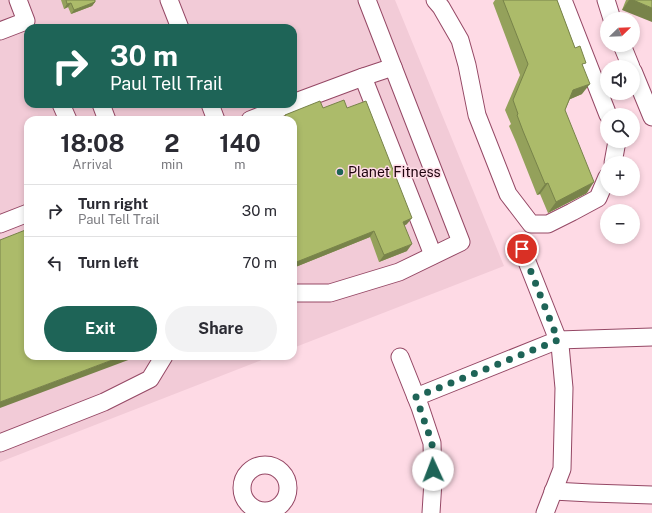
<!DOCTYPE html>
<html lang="en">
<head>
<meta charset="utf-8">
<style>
  body { margin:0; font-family:"Public Sans",sans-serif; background:#f2f2f3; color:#2b2b33; height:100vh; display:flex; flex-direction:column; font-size:15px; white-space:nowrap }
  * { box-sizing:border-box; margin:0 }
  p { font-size:13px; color:#7c7c81 }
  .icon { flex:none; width:22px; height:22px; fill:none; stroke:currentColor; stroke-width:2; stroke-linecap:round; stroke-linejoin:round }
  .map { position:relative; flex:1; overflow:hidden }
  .details { position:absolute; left:24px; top:116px; width:273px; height:244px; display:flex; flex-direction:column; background:#fff; border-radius:12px; box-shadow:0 2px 6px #0003 }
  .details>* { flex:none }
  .guide { position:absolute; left:24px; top:24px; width:273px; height:84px; border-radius:12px; box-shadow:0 2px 6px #0003; background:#1e6457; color:#fff; overflow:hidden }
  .needle { width:26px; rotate:67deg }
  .controls { position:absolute; left:600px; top:12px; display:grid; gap:8px }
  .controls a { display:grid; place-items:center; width:40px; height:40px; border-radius:50%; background:#fff; box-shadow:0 2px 6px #0003; font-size:20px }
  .pin { position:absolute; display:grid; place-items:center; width:34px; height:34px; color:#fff; margin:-17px; border:2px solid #fff; border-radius:50%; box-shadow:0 1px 4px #0007 }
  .me { position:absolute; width:44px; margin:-22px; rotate:358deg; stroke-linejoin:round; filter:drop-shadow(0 0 3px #0008) }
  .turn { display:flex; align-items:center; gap:14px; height:84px; padding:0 20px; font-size:18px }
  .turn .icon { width:52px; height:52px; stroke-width:2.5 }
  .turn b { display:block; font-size:28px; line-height:34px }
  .eta { display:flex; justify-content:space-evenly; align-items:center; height:68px; text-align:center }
  .eta b { font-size:24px; font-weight:700; line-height:28px }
  .action { display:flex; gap:8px; margin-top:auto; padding:8px 20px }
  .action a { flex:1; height:46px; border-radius:24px; background:#1e6457; color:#fff; font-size:16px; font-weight:700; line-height:46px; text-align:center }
  .action a+a { background:#f2f2f3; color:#2b2b33 }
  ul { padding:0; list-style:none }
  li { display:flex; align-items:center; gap:12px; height:52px; padding:0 20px; border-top:1px solid #e1e1e2 }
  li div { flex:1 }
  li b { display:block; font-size:15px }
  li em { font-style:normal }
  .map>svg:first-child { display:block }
</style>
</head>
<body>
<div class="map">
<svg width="652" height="513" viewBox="0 0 652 513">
  <rect width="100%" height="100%" fill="#fedae5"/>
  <!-- built -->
  <path fill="#f2cbd7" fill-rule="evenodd" d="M0,0H395L504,266L293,348V120H28V356H272L0,462ZM28,28H293V104H28Z"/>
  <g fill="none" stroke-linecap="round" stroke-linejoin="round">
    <!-- minor casing -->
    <g stroke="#954865" stroke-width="19">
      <g id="minor">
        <polyline points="169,0 180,28"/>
        <polyline points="435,0 441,7 460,40 467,65 477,115 508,194 531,224 548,224 572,212 598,198 607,177"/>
        <polyline points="563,0 608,115"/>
        <polyline points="606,0 612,19"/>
        <polyline points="0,31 26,21 18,0"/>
        <polyline points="622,45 631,67"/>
        <polyline points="633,71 652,117"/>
        <polyline points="363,77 433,255"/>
        <polyline points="293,103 363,77 393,67 367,0"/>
        <polyline points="61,104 68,120"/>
        <polyline points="101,104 107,120"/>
        <polyline points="210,104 216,120"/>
        <polyline points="250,120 290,104"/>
        <polyline points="613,163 617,141"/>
        <polyline points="0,224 28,213"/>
        <polyline points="522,249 560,345 564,388 562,469 545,513"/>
        <polyline points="293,293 330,293 399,272 461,242 393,67"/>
        <polyline points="400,357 420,407 432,443 433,481 431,513"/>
        <polyline points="416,397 558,340 652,337"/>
        <polyline points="0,443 104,402 150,379 164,356"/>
        <circle cx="265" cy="488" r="23"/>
        <polyline points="553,491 591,493 652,495"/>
      </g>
    </g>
    <!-- minor -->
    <use href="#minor" stroke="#fff" stroke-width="17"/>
  </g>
  <!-- wall -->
  <g fill="#94a15b">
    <polygon points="61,0 95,0 95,2 92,6 71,14 68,7 64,9"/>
    <polygon points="495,0 557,0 575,48 583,66 582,94 570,99 565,110 587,193 548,213 540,194 537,195 516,142 509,126 511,124 505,110 520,75 493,3"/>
    <polygon points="626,0 652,0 622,10"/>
    <polygon points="323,108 347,108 407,224 404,226 407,251 379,262 370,237 293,268 293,120 282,120 285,115"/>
  </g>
  <!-- shaded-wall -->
  <g fill="#78834a">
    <polygon points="629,0 633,0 652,8 652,22 622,10"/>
    <polygon points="95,2 92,6 71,14 74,10"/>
    <polygon points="71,3 68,7 64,9 67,4"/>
    <polygon points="590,84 582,94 566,101 573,90"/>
    <polygon points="594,182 587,193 548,213 556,202"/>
    <polygon points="548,183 540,194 537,195 545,184"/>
    <polygon points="412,218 407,224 398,228 403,222"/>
    <polygon points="374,231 370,237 293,268 294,263"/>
    <polygon points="412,244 407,251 379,262 384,255"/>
    <polygon points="123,356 139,356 0,408 0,402"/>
  </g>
  <!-- building -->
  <g fill="#acbb6a" stroke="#78834a">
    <polygon points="66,0 95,0 95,2 74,10 71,3 67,4"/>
    <polygon points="503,0 557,0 575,48 580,46 586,63 582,64 590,84 573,90 565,110 594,182 556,202 548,183 545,184 523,131 517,115 518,114 513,100 528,64"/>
    <polygon points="633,0 652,0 652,8"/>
    <polygon points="344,100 347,108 366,101 412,218 403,222 412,244 384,255 374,231 294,263 293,261 293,120 287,120 285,115 320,101 323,108"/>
    <polygon points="28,229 28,356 123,356 0,402 0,240"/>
  </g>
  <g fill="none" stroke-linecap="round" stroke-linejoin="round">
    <!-- route -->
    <polyline stroke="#1e6457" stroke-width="7" stroke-dasharray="0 12.6" points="433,470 432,443 416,397 558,340 522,249"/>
  </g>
  <!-- markers -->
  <circle fill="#1e6457" stroke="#fedae5" stroke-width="1.5" cx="340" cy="172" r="4"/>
  <g text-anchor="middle" stroke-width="3" stroke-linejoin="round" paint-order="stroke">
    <!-- poi labels -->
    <g font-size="14" fill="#1e030e" stroke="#fedae5" text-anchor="start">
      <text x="348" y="177">Planet Fitness</text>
    </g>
  </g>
</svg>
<div class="controls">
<a><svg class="needle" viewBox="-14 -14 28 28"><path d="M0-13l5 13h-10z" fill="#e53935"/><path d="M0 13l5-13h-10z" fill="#7c7c81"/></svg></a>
<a><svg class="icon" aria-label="sound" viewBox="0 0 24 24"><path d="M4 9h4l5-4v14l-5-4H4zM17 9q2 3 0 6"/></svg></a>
<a><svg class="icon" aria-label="search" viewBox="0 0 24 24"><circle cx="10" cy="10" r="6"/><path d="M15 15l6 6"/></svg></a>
<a>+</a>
<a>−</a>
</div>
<div class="pin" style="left:522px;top:249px;background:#d93025"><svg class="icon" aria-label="arrive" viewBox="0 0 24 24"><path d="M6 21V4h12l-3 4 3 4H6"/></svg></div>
<svg class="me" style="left:433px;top:470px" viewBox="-20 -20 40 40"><circle r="19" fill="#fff"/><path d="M0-13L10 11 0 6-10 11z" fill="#1e6457"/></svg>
<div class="guide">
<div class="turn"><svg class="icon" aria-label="right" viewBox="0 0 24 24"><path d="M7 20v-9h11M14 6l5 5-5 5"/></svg><div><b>30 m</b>Paul Tell Trail</div></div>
</div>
<section class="details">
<div class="eta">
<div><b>18:08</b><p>Arrival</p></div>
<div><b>2</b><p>min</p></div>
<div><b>140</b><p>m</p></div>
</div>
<ul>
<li><svg class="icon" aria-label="right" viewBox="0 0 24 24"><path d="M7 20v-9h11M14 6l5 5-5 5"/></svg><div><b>Turn right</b><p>Paul Tell Trail</p></div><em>30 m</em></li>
<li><svg class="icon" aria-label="left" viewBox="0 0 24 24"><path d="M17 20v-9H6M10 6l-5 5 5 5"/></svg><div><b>Turn left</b></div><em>70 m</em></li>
</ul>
<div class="action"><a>Exit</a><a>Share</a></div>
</section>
</div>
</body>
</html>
